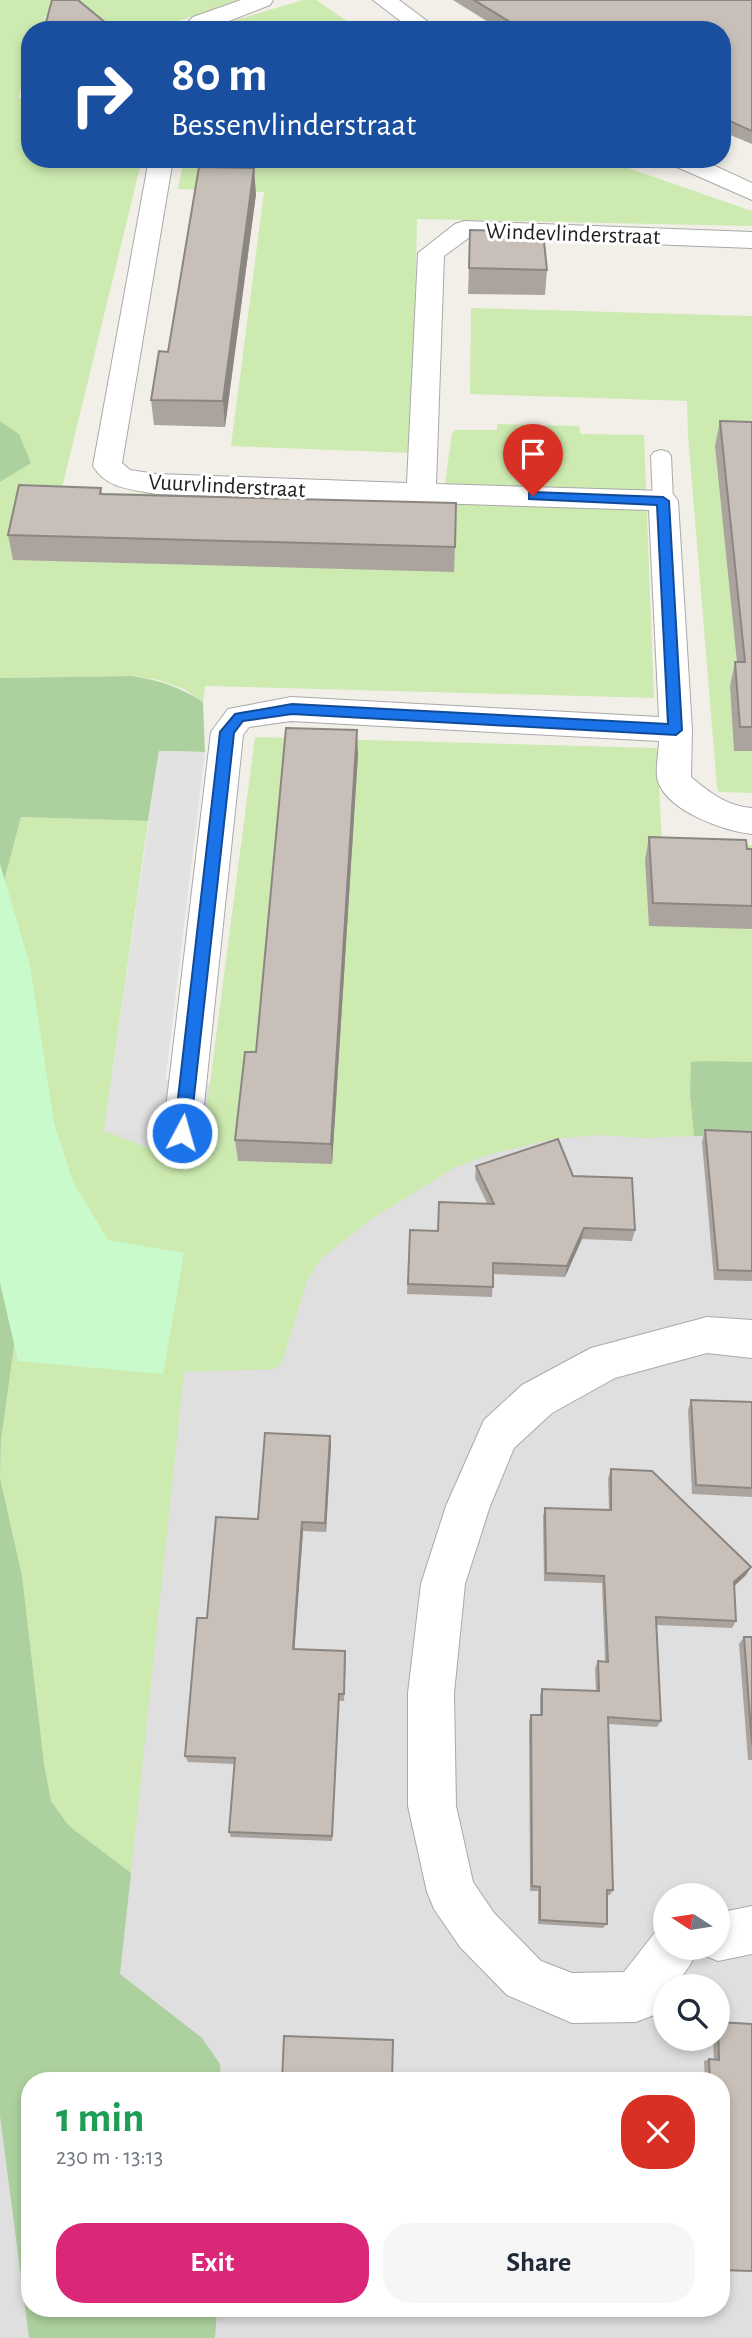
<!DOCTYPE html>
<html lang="en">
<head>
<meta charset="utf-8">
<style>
  body { margin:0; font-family:"Alegreya Sans",sans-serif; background:#f6f6f7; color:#1f2937; height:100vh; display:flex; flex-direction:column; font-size:26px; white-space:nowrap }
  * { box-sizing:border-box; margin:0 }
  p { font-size:23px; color:#747a83 }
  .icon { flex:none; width:38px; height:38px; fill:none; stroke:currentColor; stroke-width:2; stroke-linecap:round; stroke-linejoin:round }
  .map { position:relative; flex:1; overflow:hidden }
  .panel { position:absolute; left:21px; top:2072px; width:709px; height:245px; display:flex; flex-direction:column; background:#fff; border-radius:28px; box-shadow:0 4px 10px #0003 }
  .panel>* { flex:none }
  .guide { position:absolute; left:21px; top:21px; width:710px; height:147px; border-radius:28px; box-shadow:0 4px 10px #0003; background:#1a4fa0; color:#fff; overflow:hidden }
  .needle { width:46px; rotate:282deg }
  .controls { position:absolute; left:653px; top:1883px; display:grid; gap:14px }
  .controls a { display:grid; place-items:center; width:77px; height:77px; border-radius:50%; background:#fff; box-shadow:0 4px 10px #0003; font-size:35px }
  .pin { position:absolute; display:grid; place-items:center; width:60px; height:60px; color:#fff; margin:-72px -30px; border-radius:50% 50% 50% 0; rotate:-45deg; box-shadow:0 0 7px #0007 }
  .pin .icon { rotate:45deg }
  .me { position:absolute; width:77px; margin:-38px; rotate:6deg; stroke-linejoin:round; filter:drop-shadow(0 0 5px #0008) }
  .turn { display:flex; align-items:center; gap:24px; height:147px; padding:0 35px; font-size:32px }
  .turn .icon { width:91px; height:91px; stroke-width:2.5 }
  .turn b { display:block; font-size:49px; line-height:60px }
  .round { display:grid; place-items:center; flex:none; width:74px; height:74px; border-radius:28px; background:#f6f6f7 }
  .summary { display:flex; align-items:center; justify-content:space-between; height:119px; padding:0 35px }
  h1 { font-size:42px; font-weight:600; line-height:52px; color:#1e9e55 }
  .primary-button { display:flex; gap:14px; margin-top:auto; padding:14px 35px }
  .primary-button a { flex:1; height:80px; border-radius:28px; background:#db2777; color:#fff; font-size:28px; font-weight:600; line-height:80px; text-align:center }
  .primary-button a+a { background:#f6f6f7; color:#1f2937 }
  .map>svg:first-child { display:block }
</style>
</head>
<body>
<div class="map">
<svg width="752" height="2338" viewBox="0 0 752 2338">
  <rect width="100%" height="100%" fill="#f2efe9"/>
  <!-- residential -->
  <path fill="#e0dfdf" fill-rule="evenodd" d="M0,1067L568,1112L752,1119V2338H0ZM665,1895H718V1948H665ZM665,1986H718V2039H665ZM30,2081H721V2308H30Z"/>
  <!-- grass -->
  <g fill="#cdebb0">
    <polygon points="0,0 243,0 178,21 175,30 57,30 72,8 43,17 53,26 51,30 30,30 30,54 18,98 30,99 30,159 142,159 61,492 443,498 452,433 456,430 497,430 497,424 579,426 581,434 644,435 654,698 205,686 203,702 184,689 158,680 132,676 0,678 0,482 30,463 19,434 0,421"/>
    <polygon points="303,0 316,0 360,30 214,30 219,25"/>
    <polygon points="184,159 602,159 752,211 752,226 417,219 412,453 231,446 264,192 178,189"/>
    <polygon points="471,308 752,316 752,793 719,792 717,787 688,435 687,401 470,394"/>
    <polygon points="255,737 657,748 662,843 752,845 752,1062 692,1062 690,1096 694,1136 645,1138 598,1135 553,1139 487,1155 454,1168 370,1220 320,1260 307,1281 282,1363 275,1369 184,1372 131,1873 69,1826 51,1801 44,1764 22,1576 0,1478 1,1439 36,1190 0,897 21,817 148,821 104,1131 199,1167"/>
  </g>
  <!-- forest -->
  <g fill="#add19e">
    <polygon points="0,421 19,434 31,463 0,482"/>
    <path d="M132,676C159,680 180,687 203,702L205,752L159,751L148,821L21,817L0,897V678Z"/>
    <polygon points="701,1061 752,1062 752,1138 694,1136 690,1096 691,1062"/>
    <polygon points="0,1161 36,1190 1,1439 0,1478 22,1576 44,1764 51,1801 69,1826 131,1873 120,1974 202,2038 220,2064 221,2081 30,2081 30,2308 217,2308 215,2338 29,2338 0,2116"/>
  </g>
  <!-- park -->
  <polygon fill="#c8facc" points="0,864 30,965 54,1123 73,1182 108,1240 184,1253 163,1374 18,1361 0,1283"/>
  <!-- parking -->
  <polygon fill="#e2e2e2" points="159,751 205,752 159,1133 104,1131"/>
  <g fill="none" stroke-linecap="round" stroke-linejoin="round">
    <!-- service casing -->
    <g stroke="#a9a9a9" stroke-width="2">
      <polygon id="service" points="661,450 668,452 671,456 673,501 670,506 656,506 653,501 651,456 654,452"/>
    </g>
    <!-- minor casing -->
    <g stroke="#a9a9a9" stroke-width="2">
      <g id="minor">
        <polygon points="241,0 273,0 270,5 206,30 180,30 193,17"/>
        <path d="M149,159H173L122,463L130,470L156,474L407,483L418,253L455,224L464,221L752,232V248L470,237L444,256L436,484L663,491L673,494L678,501L692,730L691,777C710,793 727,806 752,808V834C724,831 671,812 659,784C654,773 659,753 659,741L291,721L249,727L243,735L201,1133L195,1144L182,1149L169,1144L163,1133L211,732L228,709L291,697L659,717L649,510L156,494C131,489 107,489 93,466Z"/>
        <polygon points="707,1317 752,1320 752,1358 707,1353 615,1378 552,1413 514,1448 490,1506 465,1584 454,1693 456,1806 473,1882 494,1913 541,1961 572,1973 624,1972 656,1931 665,1927 665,1948 698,1948 690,1965 675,1986 665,1986 665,1999 654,2015 636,2022 572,2023 507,1995 460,1947 434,1909 427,1892 408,1806 408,1693 421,1584 446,1506 484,1420 522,1385 591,1348"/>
        <polygon points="752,1906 752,1954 718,1961 701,1954 698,1948 718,1948 718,1913"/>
      </g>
    </g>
    <!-- tertiary casing -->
    <g stroke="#a9a9a9" stroke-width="2">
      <g id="tertiary">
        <polygon points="373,0 399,0 439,30 412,30"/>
        <polygon points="667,159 700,159 752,183 752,200 670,164"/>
      </g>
    </g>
    <!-- service -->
    <use href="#service" fill="#fff" fill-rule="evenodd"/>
    <!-- minor -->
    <use href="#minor" fill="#fff" fill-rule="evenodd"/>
    <!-- tertiary -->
    <use href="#tertiary" fill="#fff" fill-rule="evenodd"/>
  </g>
  <!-- wall -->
  <g fill="#aba49e">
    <polygon points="453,0 752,0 752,144 723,132 723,30 501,30"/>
    <polygon points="256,194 225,427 154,425 151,400 168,352"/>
    <polygon points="470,230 547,270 545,295 468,294"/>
    <polygon points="720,421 752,422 752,751 734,751 730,686 735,662 737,662 715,446"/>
    <polygon points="101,488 102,494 455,547 454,572 13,560 8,535"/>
    <polygon points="358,754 332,1164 238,1161 235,1140 256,1052"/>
    <polygon points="649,837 752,849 752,929 649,926 645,860"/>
    <polygon points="705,1130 752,1132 752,1281 714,1280 702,1142"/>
    <polygon points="476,1166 573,1176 635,1230 632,1241 582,1239 565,1277 493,1274 492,1297 407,1294 410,1230 438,1231 487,1203 475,1178"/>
    <polygon points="691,1400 752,1402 752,1497 692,1494 688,1410"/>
    <polygon points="330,1436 331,1445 326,1532 303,1531 294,1649 346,1658 344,1701 339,1701 332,1841 231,1837 229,1832 234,1764 188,1762 185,1756 207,1618 258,1519"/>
    <polygon points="611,1469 751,1567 746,1575 734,1586 736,1621 732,1628 656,1625 661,1721 657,1727 608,1724 613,1890 610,1895 607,1895 607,1924 603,1928 538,1924 538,1891 530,1891 529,1721 531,1715 540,1715 540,1695 542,1689 596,1691 595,1668 598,1661 605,1661 602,1583 544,1581 543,1516 545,1508 609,1510 608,1478"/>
    <polygon points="744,1637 752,1637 752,1760 748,1760 739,1644"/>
    <polygon points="713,2039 718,2039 721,2081 705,2081 704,2061 709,2059 714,2059"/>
  </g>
  <!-- shaded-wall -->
  <g fill="#8b8681">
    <polygon points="254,168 256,194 225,427 223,401"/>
    <polygon points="357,730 358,754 332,1164 331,1144"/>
    <polygon points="584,1228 582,1239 565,1277 567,1266"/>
    <polygon points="330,1436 331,1445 326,1532 325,1523"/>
    <polygon points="302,1522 303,1531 294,1656 293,1649"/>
    <polygon points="751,1567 746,1575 730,1590 734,1582"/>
    <polygon points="339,1694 339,1701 332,1841 332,1836"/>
  </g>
  <!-- building -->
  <g fill="#c7bfb8" stroke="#8b8681" stroke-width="2">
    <polygon points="52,0 78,0 112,28 111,30 44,30"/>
    <polygon points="474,0 752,0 752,131 723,118 723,30 523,30"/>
    <polygon points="199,167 254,168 223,401 151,400 159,351 168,352"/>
    <polygon points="470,230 543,232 547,270 469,268"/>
    <polygon points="720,421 752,422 752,727 740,727 735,662 745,662"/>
    <polygon points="19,485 101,488 100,494 456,503 455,547 8,535"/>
    <polygon points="286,728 357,730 331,1144 235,1140 245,1052 256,1052"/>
    <polygon points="649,837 746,840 747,849 752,849 752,906 653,903"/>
    <polygon points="705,1130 752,1132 752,1271 718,1270"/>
    <polygon points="558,1139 573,1176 632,1178 635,1230 584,1228 567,1266 493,1263 493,1287 408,1284 410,1230 438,1231 439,1202 494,1204 476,1166"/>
    <polygon points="691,1400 752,1402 752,1488 696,1485"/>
    <polygon points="265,1433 330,1436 325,1523 302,1522 293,1649 345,1651 344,1694 339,1694 332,1836 229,1832 235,1758 185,1756 197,1618 207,1618 216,1517 258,1519"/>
    <polygon points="611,1469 652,1471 751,1567 734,1582 736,1621 656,1617 661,1721 608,1717 613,1890 607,1890 607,1924 540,1920 540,1887 532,1886 531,1715 542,1715 542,1689 599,1691 598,1661 608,1662 604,1576 546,1573 545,1508 611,1510"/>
    <polygon points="744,1637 752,1637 752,1745"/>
    <polygon points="718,2022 752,2024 752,2271 721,2270 721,2081 710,2081 709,2059 719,2060"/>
    <polygon points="284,2036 393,2040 392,2081 282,2081"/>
    <polygon points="460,2308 545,2308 545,2312"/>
  </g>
  <!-- route -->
  <polygon fill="#1a73e8" stroke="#114b97" stroke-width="2" points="533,492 663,497 669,501 682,730 676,735 292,714 243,721 234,733 190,1133 187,1138 176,1138 174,1133 220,732 235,714 292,704 668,724 657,505 529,499 529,493"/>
  <g text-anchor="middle" stroke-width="6" stroke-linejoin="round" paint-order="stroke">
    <!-- far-street labels -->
    <g font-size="23" fill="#222" stroke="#fff">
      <text transform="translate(573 233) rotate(2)" y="8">Windevlinderstraat</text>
      <text transform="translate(227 485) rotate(3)" y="8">Vuurvlinderstraat</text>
    </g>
  </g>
</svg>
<div class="controls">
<a><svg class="needle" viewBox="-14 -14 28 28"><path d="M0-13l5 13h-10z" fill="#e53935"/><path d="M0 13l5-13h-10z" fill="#747a83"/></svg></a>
<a><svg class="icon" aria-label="search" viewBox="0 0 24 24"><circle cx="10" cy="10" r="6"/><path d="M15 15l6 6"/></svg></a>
</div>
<div class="pin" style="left:533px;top:496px;background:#d93025"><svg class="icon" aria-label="arrive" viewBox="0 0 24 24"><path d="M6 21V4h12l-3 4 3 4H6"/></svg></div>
<svg class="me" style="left:182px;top:1133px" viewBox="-20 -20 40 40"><circle r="17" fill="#1a73e8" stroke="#fff" stroke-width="3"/><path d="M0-11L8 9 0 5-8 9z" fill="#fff"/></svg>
<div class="guide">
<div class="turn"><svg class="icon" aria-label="right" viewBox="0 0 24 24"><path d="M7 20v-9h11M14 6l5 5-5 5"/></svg><div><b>80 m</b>Bessenvlinderstraat</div></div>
</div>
<section class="panel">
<div class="summary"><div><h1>1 min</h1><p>230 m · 13:13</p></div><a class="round" style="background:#d93025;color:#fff"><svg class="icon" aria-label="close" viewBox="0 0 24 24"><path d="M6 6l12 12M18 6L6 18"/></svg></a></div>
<div class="primary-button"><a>Exit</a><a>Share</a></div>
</section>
</div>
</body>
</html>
